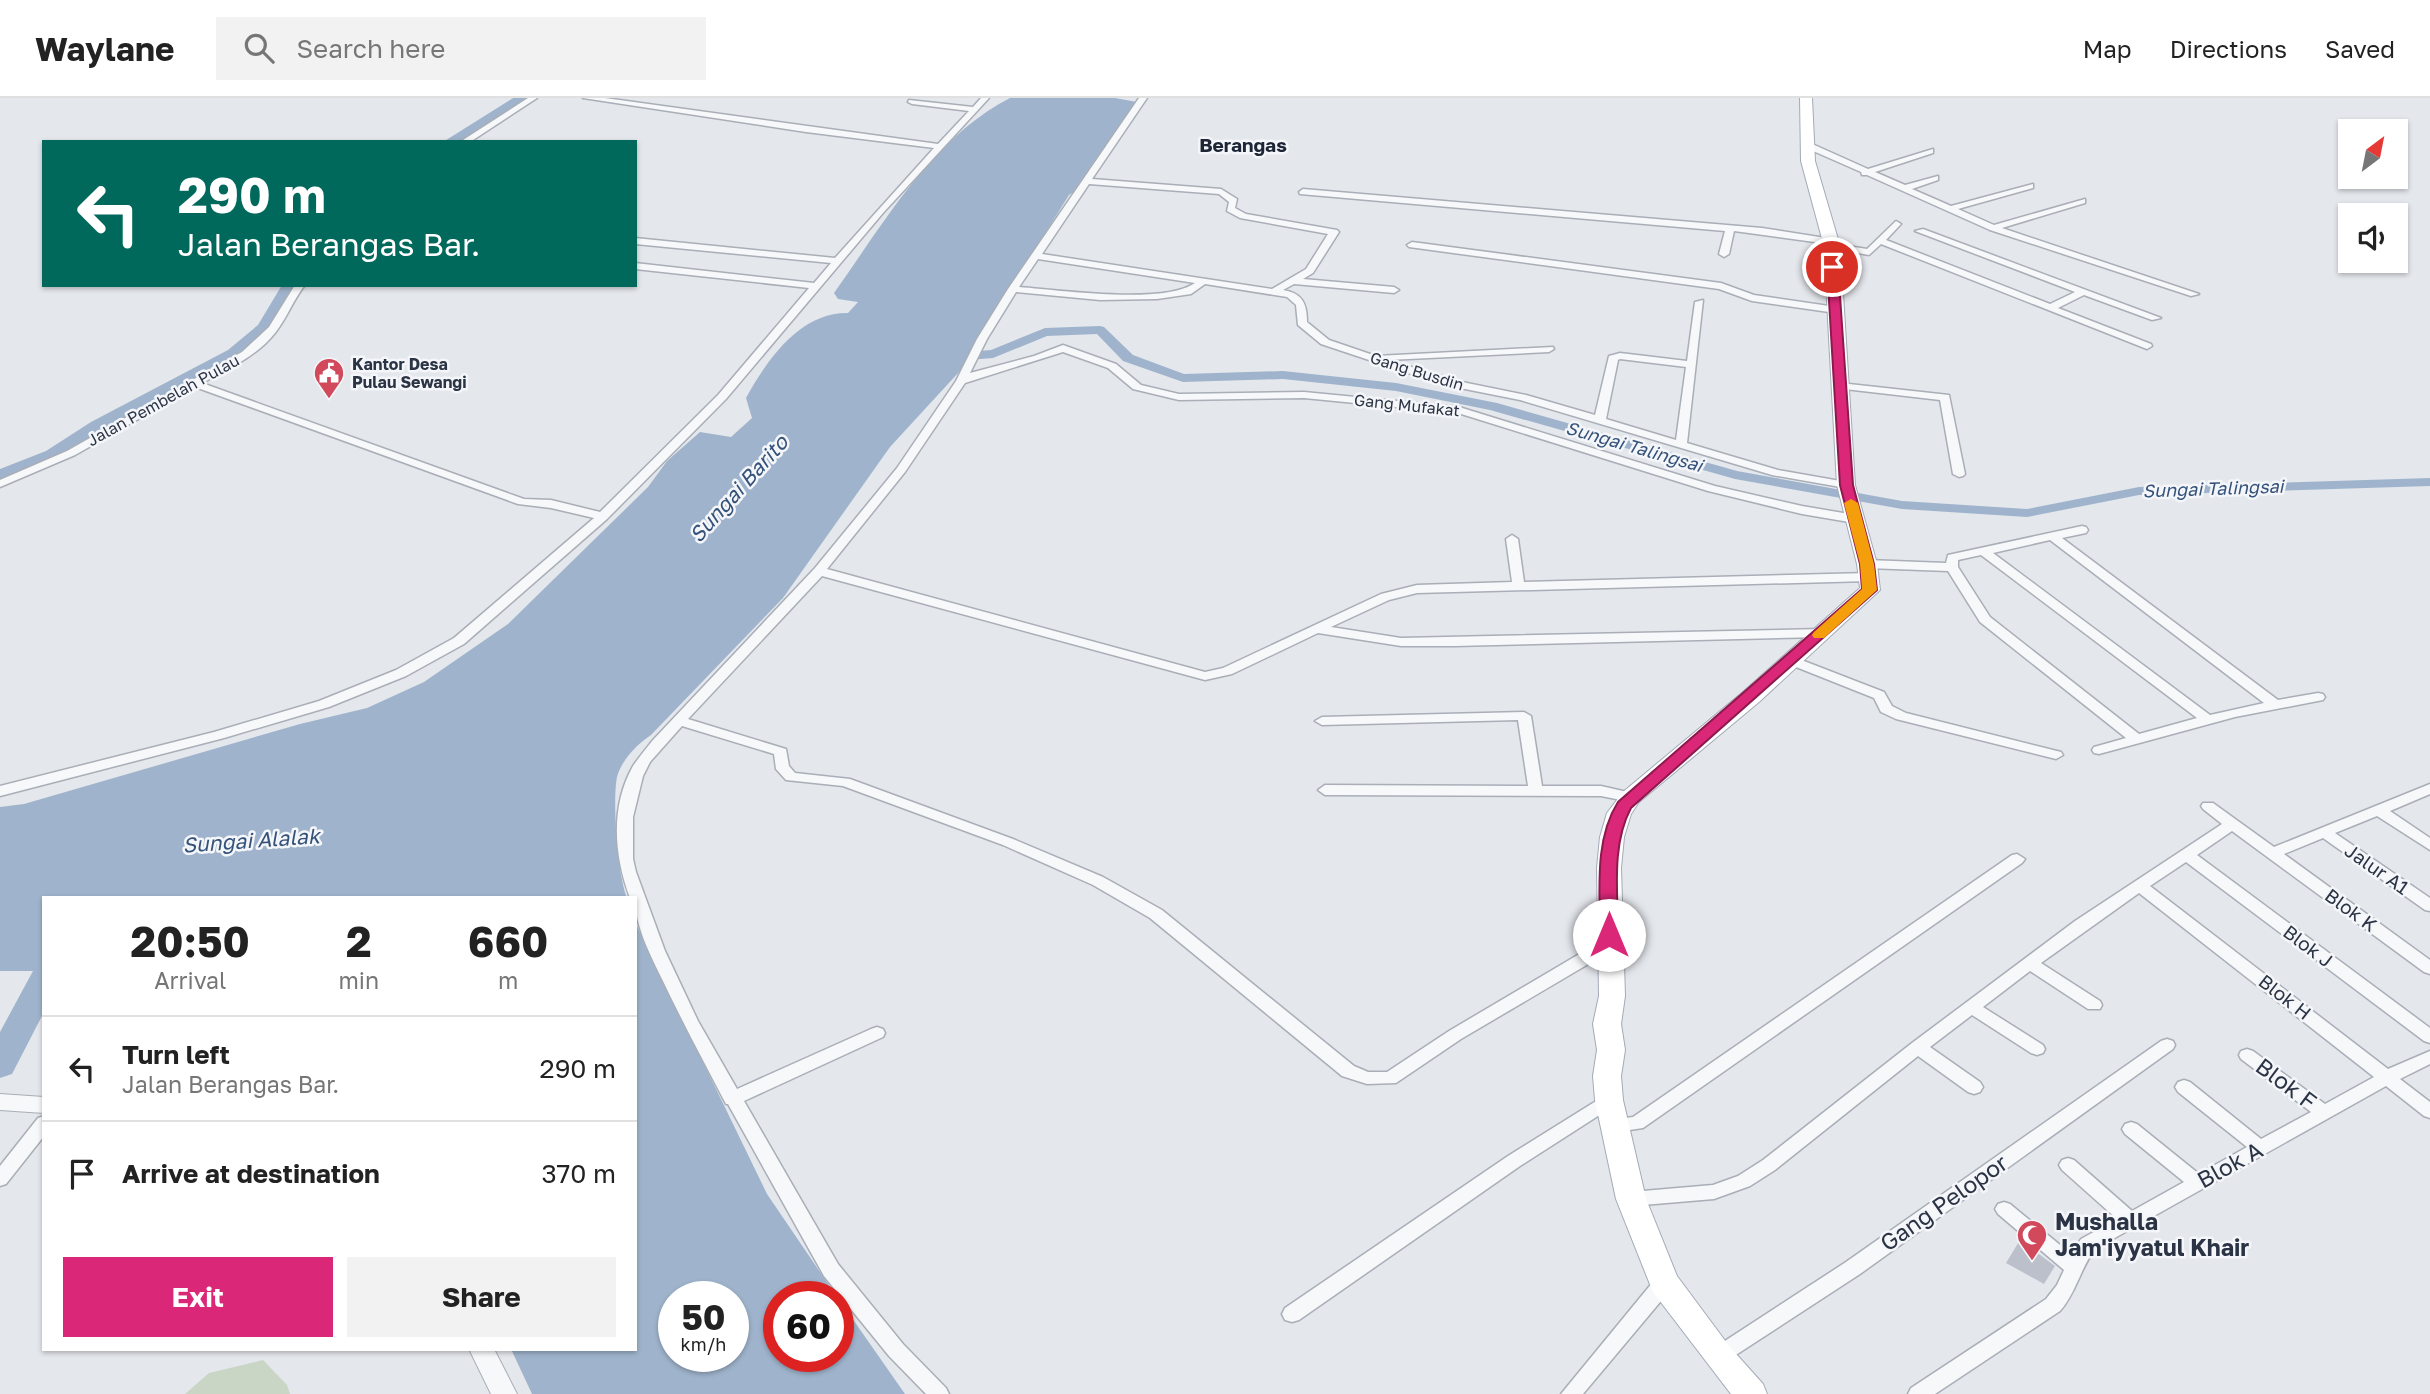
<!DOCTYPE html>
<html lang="en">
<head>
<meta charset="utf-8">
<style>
  body { margin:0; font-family:"Golos Text",sans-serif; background:#f2f2f2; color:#222; height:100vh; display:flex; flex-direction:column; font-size:26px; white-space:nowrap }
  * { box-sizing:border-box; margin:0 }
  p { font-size:23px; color:#767676 }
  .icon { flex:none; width:38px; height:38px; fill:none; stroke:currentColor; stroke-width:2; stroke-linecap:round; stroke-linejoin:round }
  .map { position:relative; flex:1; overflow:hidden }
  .sheet { position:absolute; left:42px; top:798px; width:595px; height:455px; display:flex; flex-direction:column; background:#fff; border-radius:0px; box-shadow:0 2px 5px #0004 }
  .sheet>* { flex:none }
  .guide { position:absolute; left:42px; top:42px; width:595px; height:147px; border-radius:0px; box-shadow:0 2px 5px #0004; background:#00695c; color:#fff; overflow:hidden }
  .needle { width:46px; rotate:32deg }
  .controls { position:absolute; left:2338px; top:21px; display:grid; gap:14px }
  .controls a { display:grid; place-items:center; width:70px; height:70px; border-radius:0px; background:#fff; box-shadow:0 2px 5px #0004; font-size:35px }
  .speed { position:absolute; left:658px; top:1183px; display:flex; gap:14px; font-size:35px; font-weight:700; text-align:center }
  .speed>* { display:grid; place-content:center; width:91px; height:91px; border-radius:50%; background:#fff; box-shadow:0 2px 5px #0004; line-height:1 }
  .speed small { font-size:18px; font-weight:400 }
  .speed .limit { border:10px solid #d22; background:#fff; color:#111 }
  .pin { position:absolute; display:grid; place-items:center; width:60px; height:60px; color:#fff; margin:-30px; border:4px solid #fff; border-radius:50%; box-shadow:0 2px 7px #0007 }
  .me { position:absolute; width:77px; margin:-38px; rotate:0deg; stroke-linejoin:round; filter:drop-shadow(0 0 5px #0008) }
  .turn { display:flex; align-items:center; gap:24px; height:147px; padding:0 21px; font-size:32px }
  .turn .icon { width:91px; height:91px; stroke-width:2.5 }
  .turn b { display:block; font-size:49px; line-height:60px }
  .eta { display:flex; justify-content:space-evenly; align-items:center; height:119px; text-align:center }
  .eta b { font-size:42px; font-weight:700; line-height:49px }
  .primary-button { display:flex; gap:14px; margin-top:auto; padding:14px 21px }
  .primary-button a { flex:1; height:80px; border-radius:0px; background:#db2777; color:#fff; font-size:28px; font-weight:700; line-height:80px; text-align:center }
  .primary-button a+a { background:#f2f2f2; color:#222 }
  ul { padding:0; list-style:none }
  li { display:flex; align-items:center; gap:21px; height:105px; padding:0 21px; border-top:2px solid #e0e0e0 }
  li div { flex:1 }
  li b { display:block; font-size:26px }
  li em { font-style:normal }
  header { display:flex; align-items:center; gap:42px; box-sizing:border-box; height:98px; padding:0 35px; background:#fff; border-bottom:2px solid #e0e0e0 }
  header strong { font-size:33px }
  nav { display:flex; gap:38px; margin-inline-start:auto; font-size:24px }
  .search { width:490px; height:63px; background:#f2f2f2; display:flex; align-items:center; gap:18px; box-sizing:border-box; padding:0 24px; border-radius:0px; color:#767676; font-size:26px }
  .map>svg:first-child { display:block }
</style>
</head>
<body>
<header>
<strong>Waylane</strong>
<div class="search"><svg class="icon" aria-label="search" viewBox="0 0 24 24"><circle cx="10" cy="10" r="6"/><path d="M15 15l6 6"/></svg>Search here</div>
<nav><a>Map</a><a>Directions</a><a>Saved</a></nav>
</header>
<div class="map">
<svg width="2430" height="1296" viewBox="0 0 2430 1296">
  <rect width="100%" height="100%" fill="#e4e7ec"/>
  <!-- green -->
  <polygon fill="#c9d6c5" points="263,1262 287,1287 290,1296 185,1296 209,1275"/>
  <!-- water -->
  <g fill="#9fb4cc" fill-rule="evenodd">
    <path d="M1010,0H1115L1137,4L1091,68L1080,90L1069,97L959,274L890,349L783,500L651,637C637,646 621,663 617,679C612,704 618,778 627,800H44V873H0V709L24,706L300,626L367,610L424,584L508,526L648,389L667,363L700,334L731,339L752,320L746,300C767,262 800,214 848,215L858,204L838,201L834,195C884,125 932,40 1010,0Z"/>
    <path d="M635,824L767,1096L837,1199H779V1258H838V1200L905,1296H532L511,1251H635ZM674,1199H733V1258H674Z"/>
  </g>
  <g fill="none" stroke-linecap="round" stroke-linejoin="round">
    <!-- canal -->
    <polygon fill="#9fb4cc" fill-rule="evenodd" points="1100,228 1104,229 1133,257 1184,276 1283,273 1396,285 1497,305 1737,373 1902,403 2027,411 2139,389 2430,380 2430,388 2139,397 2027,419 1902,411 1735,381 1490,312 1396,293 1283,281 1183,284 1123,263 1097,236 1047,238 993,260 955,263 949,259 955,255 991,252 1045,230"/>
    <!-- river -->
    <g fill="#9fb4cc" fill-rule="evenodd">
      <polygon points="513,0 532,0 463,44 443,44"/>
      <polygon points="282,187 302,187 292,199 273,234 242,260 107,334 62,363 0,386 0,371 46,353 91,324 228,252 258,227"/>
      <polygon points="44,870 44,914 12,976 0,980 0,934 33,873"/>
    </g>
  </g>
  <!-- building -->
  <polygon fill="#bbc0ca" points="2020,1142 2055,1168 2044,1186 2006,1165"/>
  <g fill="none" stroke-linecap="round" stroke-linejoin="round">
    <!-- minor casing -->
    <g stroke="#a9aeb7" stroke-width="3">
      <g id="minor">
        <polygon points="528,0 537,0 470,44 460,44"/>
        <path d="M583,0H605L938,46L969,13L912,6L908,4L909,2L973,9L981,0H989L883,115L726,301L607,421L464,546L406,578L329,609L224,640L0,698V688L214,634L319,603L396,572L454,540L594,420L551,410L518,406L195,289L75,357L0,389V382L67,353L242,254L269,229L295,187H305C293,202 287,220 275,235C257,258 228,271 202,285L524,401L551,402L600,414L718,297L809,190L635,171V165L814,185L831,165L635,146V140L835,160L934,50L806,34Z"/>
        <path d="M1139,0H1147L1092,81L1221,91L1237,101L1235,110L1246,116L1337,132L1339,134L1313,175L1303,181L1394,189L1399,192L1394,195L1294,186L1283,192C1302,195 1307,205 1307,224L1329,242L1376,258L1553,249L1554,251L1549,254L1388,262L1462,284L1526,297L1595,317L1609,258L1620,255L1687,263L1695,204L1703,202L1687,345L1778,372L1846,384L1852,387L1846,390L1772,377L1520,302L1460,290L1408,275L1321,246L1298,227L1296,207L1287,199L1205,186L1191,196L1157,201L1100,202L1016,194L987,241L970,275L1034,258L1063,247L1116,266L1141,287L1179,296L1304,294L1459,309L1715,388L1802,408L1855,417L1861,421L1855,425L1802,416L1708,393L1458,315L1304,300L1179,302L1133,291L1108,270L1063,254L965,285L905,374L827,471L1205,574L1223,570L1381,496L1417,487L1512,484L1506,441L1512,437L1518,441L1524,484L1869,475L1875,479L1869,483L1417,495L1389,502L1331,529L1401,540L1822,531L1828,535L1822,539L1455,548H1401L1318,535L1232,576L1205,582L822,478L688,621L786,651L789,668L795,675L850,681L1013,741L1103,779L1162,812L1354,968L1368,974H1387L1449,933L1581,855H1615L1617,859L1615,863L1590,865L1461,941L1396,985L1367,986L1342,978L1150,820L1093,787L1003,747L843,688L786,682L776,671L774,656L682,628L650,664L643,678L633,719V761L636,774L665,853L698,923L737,991L871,931L877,929L883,931L885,935L883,939L744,1003L838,1166L903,1246L946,1290L949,1296H926L889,1258L824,1178L728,1006H726C705,966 682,923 662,881C650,856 635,828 635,800H630C614,757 610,709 633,668C639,659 646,651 653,642L815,470L897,370L956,283L977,241L1008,191ZM1089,86L1219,96L1229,104L1227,113L1240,120L1328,136L1306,171L1272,191L1042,156ZM1038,161L1195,185C1163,207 1060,192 1019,189ZM1620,261L1686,269L1676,342L1606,321L1618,262Z"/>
        <polygon points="1804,45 1810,45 1868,71 1933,51 1933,55 1875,74 1905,87 1938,78 1938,82 1912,91 1951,108 2033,86 2033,90 1958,111 1994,127 2085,101 2085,105 2002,130 2199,196 2191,198 1990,132 1867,77 1862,77 1861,74 1804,49"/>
        <polygon points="1303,91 1762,130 1832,141 1835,142 1835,146 1867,151 1896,123 1901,126 1886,142 2050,206 2075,194 1915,133 1923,131 2161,220 2152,222 2084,197 2058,210 2151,246 2152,248 2147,251 1881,146 1869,157 1829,150 1829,146 1734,133 1729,156 1724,159 1719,156 1725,133 1300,96 1299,94"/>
        <polygon points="1412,144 1721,185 1754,197 1836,209 1841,212 1836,215 1752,203 1719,191 1409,149 1407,147"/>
        <polygon points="1840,285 1949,297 1965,376 1963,378 1959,379 1953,376 1940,302 1836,290 1835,288"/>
        <path d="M2082,428L2086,429L2088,432L2086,435L2062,440L2278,602L2318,595L2323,596L2325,599L2323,602L2235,619L2099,656L2094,655L2092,652L2094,649L2126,640L1980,524L1948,473L1867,470L1861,466L1867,462L1946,465L1948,457ZM2050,442L2264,605L2210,617L1993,455ZM1981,457L2197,620L2139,636L1990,519L1958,469V462Z"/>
        <polygon points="1791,558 1884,594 1892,608 1906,615 2061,654 2063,657 2056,661 1896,621 1881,614 1874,600 1786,565 1784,562"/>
        <polygon points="1524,614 1531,618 1542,688 1601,688 1636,696 1638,699 1636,702 1631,704 1601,698 1325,697 1318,692 1325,687 1528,688 1518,622 1322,627 1315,623 1322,619"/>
        <path d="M2430,686V696L2390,713L2430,740V752L2377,718L2335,735L2430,800V813L2425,812L2323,740L2284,756L2430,862V876L2424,874L2232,733L2197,757L2430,930V945L2424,943L2186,764L2150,788L2388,971L2430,953V966L2400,981L2430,1004V1020L2424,1018L2386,988L2095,1151C2080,1171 2076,1195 2060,1213L1935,1296H1908L1911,1290L2046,1201L2057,1187L2064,1172L1998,1116L1995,1111L1998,1106L2004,1104L2010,1106L2071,1156L2081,1141L2117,1121L2062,1072L2059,1067L2062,1062L2068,1060L2074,1062L2132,1113L2184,1084L2125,1036L2122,1031L2125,1026L2131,1024L2137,1026L2199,1076L2247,1049L2178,994L2175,989L2178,984L2184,982L2190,984L2261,1041L2311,1014L2241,961L2239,957L2241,953L2247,951L2253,953L2325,1006L2374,979L2139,795L2041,865L2100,903L2102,907L2100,911H2088L2030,873L1983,909L2043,947L2045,951L2043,955L2037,957L2031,955L1972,917L1930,949L1980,984L1983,989L1980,994L1974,996L1968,994L1918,958L1775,1072L1750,1088L1714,1101L1631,1108L1625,1106L1622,1101L1625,1096L1631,1094L1713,1087L1738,1078L1763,1062L1912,945L2075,823L2222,726L2203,711L2201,708L2203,705H2213L2274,749Z"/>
        <polygon points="2017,756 2025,761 2022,765 1643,1030 1616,1034 1610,1032 1607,1027 1610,1022 1633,1019 2012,757"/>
        <polygon points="2167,941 2173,943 2175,947 2173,951 1860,1176 1725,1264 1718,1267 1711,1264 1708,1258 1711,1252 1846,1164 2161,943"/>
        <polygon points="1609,995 1615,997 1618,1002 1615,1007 1520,1068 1299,1222 1292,1224 1285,1222 1282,1216 1285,1210 1508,1058"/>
        <polygon points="44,1018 44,1038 6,1086 0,1088 0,1068 38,1020"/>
        <polygon points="1664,1177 1671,1179 1674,1185 1671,1191 1583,1296 1561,1296 1657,1179"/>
      </g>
    </g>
    <!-- tertiary casing -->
    <g stroke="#a9aeb7" stroke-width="2">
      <g id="tertiary">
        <polygon points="0,996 44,999 44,1015 0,1012"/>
        <polygon points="469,1251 494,1251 517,1296 491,1296"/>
      </g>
    </g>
    <!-- primary casing -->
    <g stroke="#a3abb8" stroke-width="2">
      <polygon id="primary" points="1800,0 1812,0 1815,63 1840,148 1855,387 1877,466 1880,492 1759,604 1639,704 1631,716 1624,739 1621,770 1625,898 1621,926 1625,952 1621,978 1623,1002 1646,1101 1677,1178 1729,1248 1763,1286 1767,1296 1731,1296 1653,1194 1616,1101 1595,1002 1593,978 1597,952 1593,926 1599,898 1597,770 1600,739 1607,715 1623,694 1743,594 1860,490 1857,466 1837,387 1824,148 1801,63"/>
    </g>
    <!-- minor -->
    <use href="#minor" fill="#f7f8fa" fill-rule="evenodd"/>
    <!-- tertiary -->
    <use href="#tertiary" fill="#f7f8fa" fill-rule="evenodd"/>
    <!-- primary -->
    <use href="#primary" fill="#fff" fill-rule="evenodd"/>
  </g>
  <!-- route -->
  <path fill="#db2777" stroke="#8e194d" stroke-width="2" d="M1832,165L1838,169L1853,387L1874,466L1877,492L1631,710C1611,747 1618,796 1618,837L1615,841H1602L1600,837C1600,793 1594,742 1618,704L1862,491L1860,466L1840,387L1827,169Z"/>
  <!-- slow -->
  <polygon fill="#f59e0b" points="1851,401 1858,405 1874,466 1877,492 1824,540 1814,540 1812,537 1814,534 1862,491 1860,466 1844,405"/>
  <!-- icons -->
  <defs>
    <g id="civic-pin" transform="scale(1.575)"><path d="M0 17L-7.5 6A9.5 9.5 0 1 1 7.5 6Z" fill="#d1495b" stroke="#f4f6f9"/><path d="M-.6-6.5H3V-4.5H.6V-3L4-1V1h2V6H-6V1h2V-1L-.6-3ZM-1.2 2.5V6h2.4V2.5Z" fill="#fff"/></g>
    <g id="mosque-pin" transform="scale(1.575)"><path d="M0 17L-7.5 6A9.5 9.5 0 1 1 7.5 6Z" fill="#d1495b" stroke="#f4f6f9"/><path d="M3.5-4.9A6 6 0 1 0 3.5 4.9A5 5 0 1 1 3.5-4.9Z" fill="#fff"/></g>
  </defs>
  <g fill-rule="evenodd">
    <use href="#civic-pin" x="329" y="275"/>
    <use href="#mosque-pin" x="2032" y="1137"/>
  </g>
  <g text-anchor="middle" stroke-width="5" stroke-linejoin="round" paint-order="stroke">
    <!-- far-poi labels -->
    <g font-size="16" font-weight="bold" fill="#2b3445" stroke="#f4f6f9" text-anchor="start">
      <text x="352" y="272">Kantor Desa<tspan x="352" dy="18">Pulau Sewangi</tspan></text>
    </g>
    <!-- far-street labels -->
    <g font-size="16" fill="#2b3445" stroke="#f4f6f9">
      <text transform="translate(1417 273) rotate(17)" y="6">Gang Busdin</text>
      <text transform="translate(163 302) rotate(-29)" y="6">Jalan Pembelah Pulau</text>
      <text transform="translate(1407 307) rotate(6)" y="6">Gang Mufakat</text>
    </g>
    <!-- far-water labels -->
    <g font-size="18" font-style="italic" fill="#34527a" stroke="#f4f6f9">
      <text transform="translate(1634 349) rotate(16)" y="6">Sungai Talingsai</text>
      <text transform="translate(2213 391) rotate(-2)" y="6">Sungai Talingsai</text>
    </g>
    <!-- far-quarter labels -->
    <g font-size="19" font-weight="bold" fill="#1d2536" stroke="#f4f6f9">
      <text x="1243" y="54">Berangas</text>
    </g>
    <!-- street labels -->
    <g font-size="19" fill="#2b3445" stroke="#f4f6f9">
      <text transform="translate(2377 771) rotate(35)" y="7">Jalur A1</text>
      <text transform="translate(2351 812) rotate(36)" y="7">Blok K</text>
      <text transform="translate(2308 848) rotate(37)" y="7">Blok J</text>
      <text transform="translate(2285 899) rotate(38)" y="7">Blok H</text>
    </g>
    <!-- water labels -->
    <g font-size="21" font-style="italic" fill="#34527a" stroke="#f4f6f9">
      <text transform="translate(739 391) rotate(-48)" y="7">Sungai Barito</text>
      <text transform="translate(251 743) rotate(-4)" y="7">Sungai Alalak</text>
    </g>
    <!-- near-street labels -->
    <g font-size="23" fill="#2b3445" stroke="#f4f6f9">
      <text transform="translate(2286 986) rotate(37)" y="8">Blok F</text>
      <text transform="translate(2230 1067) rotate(-29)" y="8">Blok A</text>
      <text transform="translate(1944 1105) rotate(-35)" y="8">Gang Pelopor</text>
    </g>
    <!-- near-poi labels -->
    <g font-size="23" font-weight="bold" fill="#2b3445" stroke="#f4f6f9" text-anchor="start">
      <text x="2055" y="1132">Mushalla<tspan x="2055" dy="26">Jam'iyyatul Khair</tspan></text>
    </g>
  </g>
</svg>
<div class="controls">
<a><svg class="needle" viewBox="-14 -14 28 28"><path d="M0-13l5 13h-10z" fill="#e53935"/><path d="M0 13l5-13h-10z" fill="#767676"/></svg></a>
<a><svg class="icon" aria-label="sound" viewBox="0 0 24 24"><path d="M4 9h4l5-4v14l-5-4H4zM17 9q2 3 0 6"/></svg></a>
</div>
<div class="speed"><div>50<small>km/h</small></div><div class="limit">60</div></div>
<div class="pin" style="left:1832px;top:169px;background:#d93025"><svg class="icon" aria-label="arrive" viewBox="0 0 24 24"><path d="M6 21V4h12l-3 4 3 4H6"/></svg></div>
<svg class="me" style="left:1609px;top:837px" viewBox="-20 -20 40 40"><circle r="19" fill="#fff"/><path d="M0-13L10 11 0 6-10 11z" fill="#db2777"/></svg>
<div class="guide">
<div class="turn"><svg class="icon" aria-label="left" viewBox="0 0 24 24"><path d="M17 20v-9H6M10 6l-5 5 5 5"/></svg><div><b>290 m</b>Jalan Berangas Bar.</div></div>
</div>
<section class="sheet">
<div class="eta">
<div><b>20:50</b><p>Arrival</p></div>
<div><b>2</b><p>min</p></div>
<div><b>660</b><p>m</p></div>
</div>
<ul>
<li><svg class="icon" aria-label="left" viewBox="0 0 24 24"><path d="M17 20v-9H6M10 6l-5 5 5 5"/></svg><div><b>Turn left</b><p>Jalan Berangas Bar.</p></div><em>290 m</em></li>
<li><svg class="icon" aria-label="arrive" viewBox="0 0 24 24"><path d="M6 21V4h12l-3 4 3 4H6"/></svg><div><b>Arrive at destination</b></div><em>370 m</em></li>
</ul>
<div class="primary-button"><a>Exit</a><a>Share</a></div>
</section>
</div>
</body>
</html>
